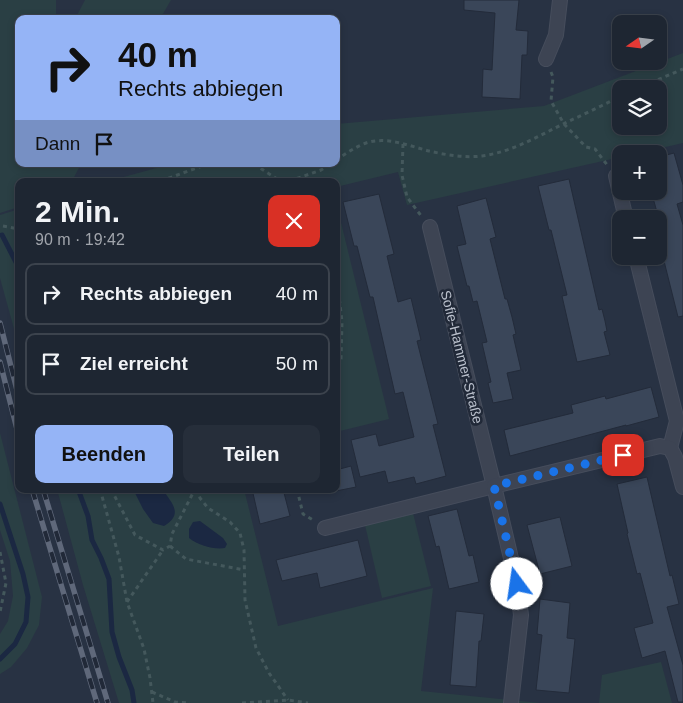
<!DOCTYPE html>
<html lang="de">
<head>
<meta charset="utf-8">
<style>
  body { margin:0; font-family:Arial,sans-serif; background:#262e3a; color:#f1f3f6; height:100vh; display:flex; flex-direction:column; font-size:19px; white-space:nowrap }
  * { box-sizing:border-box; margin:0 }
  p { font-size:16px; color:#a1a5ac }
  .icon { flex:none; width:28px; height:28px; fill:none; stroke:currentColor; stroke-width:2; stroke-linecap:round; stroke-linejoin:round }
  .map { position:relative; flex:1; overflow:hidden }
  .details { position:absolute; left:15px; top:178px; width:325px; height:315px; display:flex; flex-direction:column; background:#1e2632; border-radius:10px; box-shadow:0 2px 8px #0003,0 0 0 1px #3c434d }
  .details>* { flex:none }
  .banner { position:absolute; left:15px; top:15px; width:325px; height:152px; border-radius:10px; box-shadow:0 2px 8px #0003,0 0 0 1px #3c434d; background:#95b4f6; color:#111; overflow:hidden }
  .needle { width:32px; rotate:256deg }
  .controls { position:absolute; left:612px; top:15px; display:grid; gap:10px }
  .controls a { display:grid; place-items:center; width:55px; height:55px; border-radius:10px; background:#1e2632; box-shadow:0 2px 8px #0003,0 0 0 1px #3c434d; font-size:25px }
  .pin { position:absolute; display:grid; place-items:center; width:42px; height:42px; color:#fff; margin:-21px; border-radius:10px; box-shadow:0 2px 8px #0006 }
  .me { position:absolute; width:55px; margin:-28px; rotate:346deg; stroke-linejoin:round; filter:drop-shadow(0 0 4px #0008) }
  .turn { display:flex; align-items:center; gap:18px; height:105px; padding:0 20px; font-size:22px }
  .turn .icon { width:65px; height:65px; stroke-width:2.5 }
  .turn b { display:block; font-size:35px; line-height:42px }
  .then { display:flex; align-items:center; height:48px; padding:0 20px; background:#0003; gap:10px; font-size:19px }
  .round { display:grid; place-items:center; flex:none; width:52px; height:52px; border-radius:10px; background:#262e3a }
  .summary { display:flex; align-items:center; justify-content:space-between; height:85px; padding:0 20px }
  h1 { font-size:30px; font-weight:600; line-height:38px }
  .primary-button { display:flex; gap:10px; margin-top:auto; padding:10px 20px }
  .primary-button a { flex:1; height:58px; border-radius:10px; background:#95b4f6; color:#111; font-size:20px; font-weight:600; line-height:58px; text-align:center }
  .primary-button a+a { background:#262e3a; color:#f1f3f6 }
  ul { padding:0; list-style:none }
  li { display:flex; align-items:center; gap:15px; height:62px; margin:0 10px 8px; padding:0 10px; border:2px solid #3c434d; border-radius:10px }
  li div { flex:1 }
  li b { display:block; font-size:19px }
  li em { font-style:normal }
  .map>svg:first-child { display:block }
</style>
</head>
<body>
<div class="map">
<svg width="683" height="703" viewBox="0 0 683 703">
  <rect width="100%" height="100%" fill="#283243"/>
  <!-- green -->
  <g fill="#2a3f44" fill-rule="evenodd">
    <polygon points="0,0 56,0 56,19 19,19 19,164 81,164 72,181 19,181 19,207 0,213"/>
    <polygon points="85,0 171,0 160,19 75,19"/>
    <path d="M683,53V143L635,154H621V157L407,205L398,172L336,187V181H109L171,164H336V124L544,106ZM621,89H659V126H621Z"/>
    <polygon points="336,202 389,419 336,432"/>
    <polygon points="19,209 19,347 0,278 0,215"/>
    <polygon points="0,433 42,597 39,625 27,648 11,667 0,674 0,634 8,621 13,596 10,561 0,530"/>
    <polygon points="57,489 244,489 278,626 433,588 421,691 540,703 119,703 83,585"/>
    <polygon points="413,513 431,586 382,598 365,525"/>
    <polygon points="661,662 672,703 599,703 602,675"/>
  </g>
  <!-- water -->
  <g fill="#1b2842">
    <path d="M133,489H162C172,503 184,514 164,526L153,523L143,509Z"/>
    <path d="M200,521L223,538L227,544L225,548C214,550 198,545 189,538V529L193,522Z"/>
  </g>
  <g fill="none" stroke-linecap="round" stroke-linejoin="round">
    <!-- stream -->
    <g stroke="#1b2842" stroke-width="5">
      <polyline points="2,235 19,268"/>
      <polyline points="78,489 88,516 92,540 101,558 109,579 112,632 119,657 132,690 134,703"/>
      <polyline points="0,504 23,574 28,597 26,622 15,644 0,659"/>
    </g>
  </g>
  <!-- building -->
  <g fill="#3a4659" stroke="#232b3a">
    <polygon points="464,0 519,0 516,30 528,31 527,55 522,55 520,99 482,97 483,69 492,70 495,13 464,10"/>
    <polygon points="674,153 683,185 683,202 677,204 683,225 683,316 678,317 662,253 661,253 659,245 659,219 651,191 659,191 659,157"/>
    <polygon points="569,179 599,310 602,309 605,321 607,331 604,332 610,355 577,362 562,296 567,295 551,230 549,230 538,186"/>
    <polygon points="379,194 394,254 387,256 398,302 411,298 421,340 417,341 438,424 433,425 446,476 416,484 414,477 388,483 385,471 360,477 351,440 376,434 379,446 414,437 403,392 395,394 373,297 370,297 357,246 354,246 343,202"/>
    <polygon points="486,198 496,237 490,239 505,299 507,299 512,317 516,334 513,335 521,370 507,373 513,399 493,403 488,383 491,382 482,343 487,342 477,301 473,302 469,286 467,286 457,246 466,244 457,206"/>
    <polygon points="651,387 659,417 626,426 626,425 510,456 504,430 573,413 571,405 605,396 606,399"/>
    <polygon points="351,466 356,487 336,491 336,470"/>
    <polygon points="647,477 656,516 670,576 672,575 679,604 667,607 683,665 683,702 678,702 665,651 642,658 634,628 653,623 640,573 637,574 627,534 628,533 617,484"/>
    <polygon points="252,489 283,489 290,516 260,524"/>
    <polygon points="457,509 469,556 473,555 479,582 449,589 439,546 436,547 428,516"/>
    <polygon points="560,517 572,566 540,574 527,525"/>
    <polygon points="358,540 367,576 320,588 317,573 282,581 276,560"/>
    <polygon points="540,599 570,603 567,638 575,639 569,693 536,690 542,635 537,634"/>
    <polygon points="456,611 484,614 481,641 479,641 476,687 450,685"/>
  </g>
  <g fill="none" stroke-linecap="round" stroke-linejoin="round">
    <!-- minor casing -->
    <g stroke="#464d5c" stroke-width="16">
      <g id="minor">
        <polyline points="546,59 556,35 560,0"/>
        <polyline points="616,176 626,219"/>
        <polyline points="636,256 677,421 670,448"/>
        <polyline points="325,528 494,486 430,227"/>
        <polyline points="511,703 521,615 517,584 494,486 660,446 670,448 675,457 683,487"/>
      </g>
    </g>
    <!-- path -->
    <g stroke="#44585c" stroke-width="3" stroke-dasharray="4 4" stroke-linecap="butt">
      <polyline points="551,72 553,77 551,101 564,124 586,147 595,149 608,166"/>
      <polyline points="636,89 683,69"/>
      <polyline points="403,144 402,175 407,197 422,217"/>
      <path d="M336,160C345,154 355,147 366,143C387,136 409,146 429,151C446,155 465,158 482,156C511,152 537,137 563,124C582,115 602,106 621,96"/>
      <polyline points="254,164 277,179 290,181 321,170 331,164"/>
      <polyline points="161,181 202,166 214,164"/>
      <polyline points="3,226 19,229"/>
      <polyline points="336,284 338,287 342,322 341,359 336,375"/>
      <polyline points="100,489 119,557 127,602 144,649 150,678 153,703"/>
      <polyline points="112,489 112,491 135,535 163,550 170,546 172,534 195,489"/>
      <polyline points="197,489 200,498 208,508 230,522 240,533 244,550 245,600 256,648 269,673 288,700"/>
      <polyline points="297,489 303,514 313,520"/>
      <polyline points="170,546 186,559 244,570"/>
      <polyline points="0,552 6,583 0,612"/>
      <polyline points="127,602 163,550"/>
      <polyline points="152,692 175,702 190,703"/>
      <polyline points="242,703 288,700 308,703"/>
    </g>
    <!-- minor -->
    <use href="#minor" stroke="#3d4453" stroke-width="14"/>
    <!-- rail casing -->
    <g stroke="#5f687a" stroke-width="5.5">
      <g id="rail">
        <polyline points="0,323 19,398"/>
        <polyline points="0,362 19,437"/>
        <polyline points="32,489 97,703"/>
        <polyline points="43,489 108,703"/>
      </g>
    </g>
    <!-- rail -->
    <use href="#rail" stroke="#212938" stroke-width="4" stroke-dasharray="11" stroke-linecap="butt"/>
  </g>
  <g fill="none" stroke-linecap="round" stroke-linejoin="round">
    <!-- route -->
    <polyline stroke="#1a73e8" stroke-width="9" stroke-dasharray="0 16.2" points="517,584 494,486 623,455"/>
  </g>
  <g text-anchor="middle" stroke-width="5" stroke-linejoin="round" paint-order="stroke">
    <!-- street labels -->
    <g font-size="14" fill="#bac0cc" stroke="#212938">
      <text transform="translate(462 357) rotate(76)" y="5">Sofie-Hammer-Straße</text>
    </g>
  </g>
</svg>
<div class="controls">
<a><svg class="needle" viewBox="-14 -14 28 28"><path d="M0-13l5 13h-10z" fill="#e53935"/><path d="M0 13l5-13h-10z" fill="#a1a5ac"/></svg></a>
<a><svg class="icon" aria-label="layers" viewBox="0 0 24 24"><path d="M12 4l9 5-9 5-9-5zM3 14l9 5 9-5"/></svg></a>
<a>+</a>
<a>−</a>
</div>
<div class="pin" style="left:623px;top:455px;background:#d93025"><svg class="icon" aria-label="arrive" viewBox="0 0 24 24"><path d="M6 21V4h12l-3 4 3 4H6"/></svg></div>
<svg class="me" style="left:517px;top:584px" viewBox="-20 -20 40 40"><circle r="19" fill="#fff"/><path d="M0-13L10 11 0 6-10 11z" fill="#1a73e8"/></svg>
<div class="banner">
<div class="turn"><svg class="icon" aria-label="right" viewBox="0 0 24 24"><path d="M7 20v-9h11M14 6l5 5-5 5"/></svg><div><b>40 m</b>Rechts abbiegen</div></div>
<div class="then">Dann<svg class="icon" aria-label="arrive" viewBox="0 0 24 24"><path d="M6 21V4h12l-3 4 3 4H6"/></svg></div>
</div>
<section class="details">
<div class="summary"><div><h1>2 Min.</h1><p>90 m · 19:42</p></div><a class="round" style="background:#d93025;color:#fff"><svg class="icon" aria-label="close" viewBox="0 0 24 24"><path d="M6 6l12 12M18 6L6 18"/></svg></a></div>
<ul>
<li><svg class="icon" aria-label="right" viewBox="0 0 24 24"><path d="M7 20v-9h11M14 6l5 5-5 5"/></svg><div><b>Rechts abbiegen</b></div><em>40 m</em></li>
<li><svg class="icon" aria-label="arrive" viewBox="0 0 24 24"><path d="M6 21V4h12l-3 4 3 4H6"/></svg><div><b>Ziel erreicht</b></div><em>50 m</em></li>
</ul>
<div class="primary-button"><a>Beenden</a><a>Teilen</a></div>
</section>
</div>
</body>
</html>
